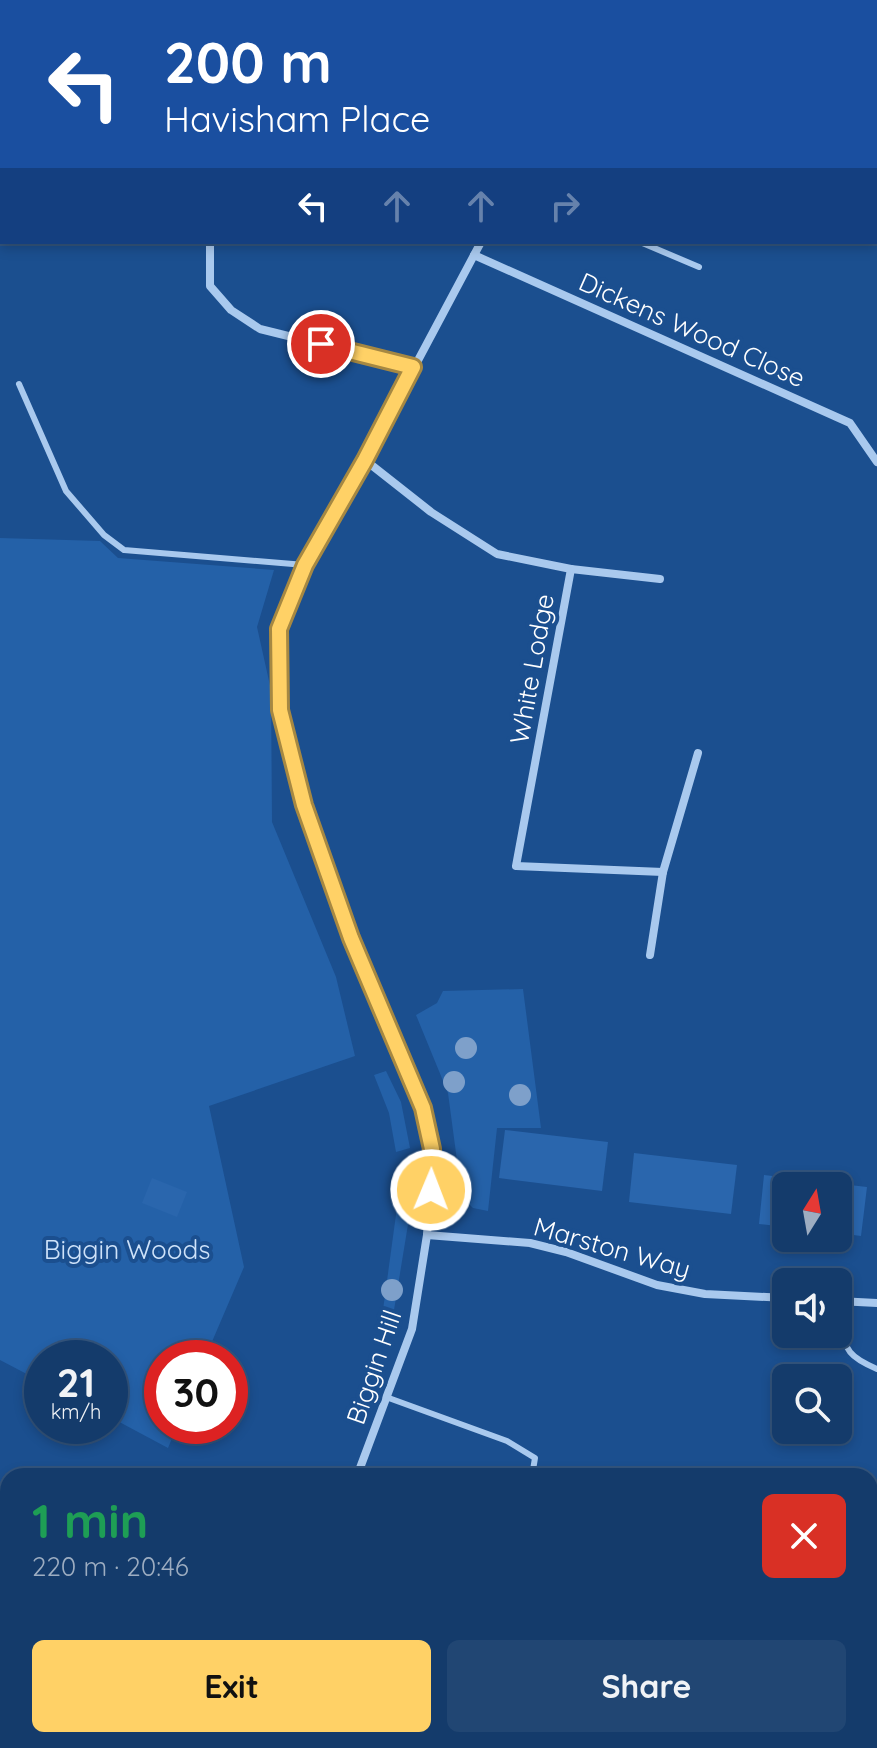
<!DOCTYPE html>
<html lang="en">
<head>
<meta charset="utf-8">
<style>
  body { margin:0; font-family:Quicksand,sans-serif; background:#214673; color:#f1f3f6; height:100vh; display:flex; flex-direction:column; font-size:30px; white-space:nowrap }
  * { box-sizing:border-box; margin:0 }
  p { font-size:26px; color:#9dadc1 }
  .icon { flex:none; width:44px; height:44px; fill:none; stroke:currentColor; stroke-width:2; stroke-linecap:round; stroke-linejoin:round }
  .map { position:relative; flex:1; overflow:hidden }
  .side { position:absolute; left:0px; top:1468px; width:878px; height:280px; display:flex; flex-direction:column; background:#143b6b; border-radius:24px 24px 0 0; box-shadow:0 4px 12px #0003,0 0 0 2px #33557e }
  .side>* { flex:none }
  .top-card { position:absolute; left:0px; top:0px; width:878px; height:244px; box-shadow:0 4px 12px #0003,0 0 0 2px #33557e; background:#1a4fa0; color:#fff; overflow:hidden }
  .needle { width:52px; rotate:11deg }
  .tools { position:absolute; left:772px; top:1172px; display:grid; gap:16px }
  .tools a { display:grid; place-items:center; width:80px; height:80px; border-radius:12px; background:#143b6b; box-shadow:0 4px 12px #0003,0 0 0 2px #33557e; font-size:40px }
  .speed { position:absolute; left:24px; top:1340px; display:flex; gap:16px; font-size:40px; font-weight:700; text-align:center }
  .speed>* { display:grid; place-content:center; width:104px; height:104px; border-radius:50%; background:#143b6b; box-shadow:0 4px 12px #0003,0 0 0 2px #33557e; line-height:1 }
  .speed small { font-size:20px; font-weight:400 }
  .speed .limit { border:12px solid #d22; background:#fff; color:#111 }
  .pin { position:absolute; display:grid; place-items:center; width:68px; height:68px; color:#fff; margin:-34px; border:4px solid #fff; border-radius:50%; box-shadow:0 2px 8px #0007 }
  .me { position:absolute; width:88px; margin:-44px; rotate:1deg; stroke-linejoin:round; filter:drop-shadow(0 0 6px #0008) }
  .turn { display:flex; align-items:center; gap:28px; height:168px; padding:0 32px; font-size:36px }
  .turn .icon { width:104px; height:104px; stroke-width:2.5 }
  .turn b { display:block; font-size:56px; line-height:68px }
  .lanes { display:flex; align-items:center; height:76px; padding:0 32px; background:#0003; justify-content:center; gap:40px; direction:ltr }
  .lanes .off { opacity:.35 }
  .round { display:grid; place-items:center; flex:none; width:84px; height:84px; border-radius:12px; background:#214673 }
  .summary { display:flex; align-items:center; justify-content:space-between; height:136px; padding:0 32px }
  h1 { font-size:48px; font-weight:800; line-height:60px; color:#1e9e55 }
  .action { display:flex; gap:16px; margin-top:auto; padding:16px 32px }
  .action a { flex:1; height:92px; border-radius:12px; background:#ffd166; color:#111; font-size:32px; font-weight:800; line-height:92px; text-align:center }
  .action a+a { background:#214673; color:#f1f3f6 }
  .map>svg:first-child { display:block }
</style>
</head>
<body>
<div class="map">
<svg width="877" height="1748" viewBox="0 0 877 1748">
  <rect width="100%" height="100%" fill="#1b4f8f"/>
  <!-- green -->
  <g fill="#2461a8">
    <polygon points="0,538 100,541 118,558 274,570 257,627 271,690 272,822 336,977 355,1056 209,1106 244,1267 205,1358 162,1358 162,1426 177,1426 168,1448 110,1417 110,1358 42,1358 42,1382 0,1360"/>
    <polygon points="523,989 541,1128 497,1128 488,1211 473,1208 466,1201 460,1183 448,1093 416,1015 437,1003 443,991"/>
    <polygon points="386,1071 401,1102 410,1148 396,1152 389,1113 374,1075"/>
    <polygon points="398,1200 412,1200 394,1310 383,1310"/>
  </g>
  <!-- building -->
  <g fill="#2a66ad">
    <polygon points="505,1130 608,1142 602,1191 499,1178"/>
    <polygon points="634,1153 737,1165 731,1214 629,1202"/>
    <polygon points="764,1175 867,1187 861,1236 838,1233 838,1186 786,1186 786,1227 759,1224"/>
    <polygon points="152,1178 187,1192 177,1217 142,1203"/>
  </g>
  <g fill="none" stroke-linecap="round" stroke-linejoin="round">
    <!-- lane -->
    <g stroke="#a9c9ee" stroke-width="6">
      <polyline points="877,61 877,82"/>
      <polyline points="876,97 877,96"/>
      <polyline points="876,218 877,218"/>
      <polyline points="640,242 699,267"/>
      <polyline points="19,384 66,491 104,535 124,550 305,565"/>
      <path d="M838,1313C847,1348 842,1354 877,1369"/>
      <polyline points="386,1397 507,1441 535,1458 532,1476"/>
    </g>
    <!-- street -->
    <g stroke="#a9c9ee" stroke-width="8">
      <polyline points="604,2 605,0"/>
      <polyline points="210,242 210,286 231,310 260,329 413,367"/>
      <polyline points="474,255 850,423 877,462"/>
      <polyline points="365,460 431,512 497,554 571,569 516,866 663,872"/>
      <polyline points="571,569 660,579"/>
      <polyline points="650,955 663,872 698,753"/>
      <polyline points="427,1235 530,1243 566,1252 657,1285 705,1294 786,1298"/>
      <polyline points="838,1301 877,1303"/>
      <polyline points="357,1476 412,1329 427,1235 432,1149 423,1108 351,938 304,805 280,710 279,629 305,565 365,460 481,242"/>
      <polyline points="0,1616 8,1620"/>
      <polyline points="226,1740 236,1748"/>
      <polyline points="252,1748 255,1740"/>
    </g>
    <!-- primary -->
    <g stroke="#f0f6ff" stroke-width="20">
      <polyline points="858,0 862,2"/>
      <polyline points="876,9 877,9"/>
    </g>
  </g>
  <!-- trees -->
  <g fill="#7ea0ca">
    <circle cx="466" cy="1048" r="11"/>
    <circle cx="454" cy="1082" r="11"/>
    <circle cx="520" cy="1095" r="11"/>
    <circle cx="392" cy="1290" r="11"/>
  </g>
  <g fill="none" stroke-linecap="round" stroke-linejoin="round">
    <!-- route casing -->
    <g stroke="#a68842" stroke-width="20">
      <polyline id="route" points="321,344 413,367 365,460 305,565 279,629 280,710 304,805 351,938 423,1108 432,1149 431,1190"/>
    </g>
    <!-- route -->
    <use href="#route" stroke="#ffd166" stroke-width="14"/>
  </g>
  <g text-anchor="middle" stroke-width="8" stroke-linejoin="round" paint-order="stroke">
    <!-- street labels -->
    <g font-size="26" fill="#fff" stroke="#1b4f8f">
      <text transform="translate(692 330) rotate(24)" y="9">Dickens Wood Close</text>
      <text transform="translate(532 669) rotate(-80)" y="9">White Lodge</text>
      <text transform="translate(612 1248) rotate(16)" y="9">Marston Way</text>
      <text transform="translate(374 1367) rotate(-71)" y="9">Biggin Hill</text>
    </g>
    <!-- park labels -->
    <g font-size="26" fill="#cfe3fa" stroke="#1b4f8f">
      <text x="127" y="1259">Biggin Woods</text>
    </g>
  </g>
</svg>
<div class="tools">
<a><svg class="needle" viewBox="-14 -14 28 28"><path d="M0-13l5 13h-10z" fill="#e53935"/><path d="M0 13l5-13h-10z" fill="#9dadc1"/></svg></a>
<a><svg class="icon" aria-label="sound" viewBox="0 0 24 24"><path d="M4 9h4l5-4v14l-5-4H4zM17 9q2 3 0 6"/></svg></a>
<a><svg class="icon" aria-label="search" viewBox="0 0 24 24"><circle cx="10" cy="10" r="6"/><path d="M15 15l6 6"/></svg></a>
</div>
<div class="speed"><div>21<small>km/h</small></div><div class="limit">30</div></div>
<div class="pin" style="left:321px;top:344px;background:#d93025"><svg class="icon" aria-label="arrive" viewBox="0 0 24 24"><path d="M6 21V4h12l-3 4 3 4H6"/></svg></div>
<svg class="me" style="left:431px;top:1190px" viewBox="-20 -20 40 40"><circle r="17" fill="#ffd166" stroke="#fff" stroke-width="3"/><path d="M0-11L8 9 0 5-8 9z" fill="#fff"/></svg>
<div class="top-card">
<div class="turn"><svg class="icon" aria-label="left" viewBox="0 0 24 24"><path d="M17 20v-9H6M10 6l-5 5 5 5"/></svg><div><b>200 m</b>Havisham Place</div></div>
<div class="lanes"><svg class="icon" aria-label="left" viewBox="0 0 24 24"><path d="M17 20v-9H6M10 6l-5 5 5 5"/></svg><svg class="icon off" aria-label="ahead" viewBox="0 0 24 24"><path d="M12 20V5M6 11l6-6 6 6"/></svg><svg class="icon off" aria-label="ahead" viewBox="0 0 24 24"><path d="M12 20V5M6 11l6-6 6 6"/></svg><svg class="icon off" aria-label="right" viewBox="0 0 24 24"><path d="M7 20v-9h11M14 6l5 5-5 5"/></svg></div>
</div>
<section class="side">
<div class="summary"><div><h1>1 min</h1><p>220 m · 20:46</p></div><a class="round" style="background:#d93025;color:#fff"><svg class="icon" aria-label="close" viewBox="0 0 24 24"><path d="M6 6l12 12M18 6L6 18"/></svg></a></div>
<div class="action"><a>Exit</a><a>Share</a></div>
</section>
</div>
</body>
</html>
